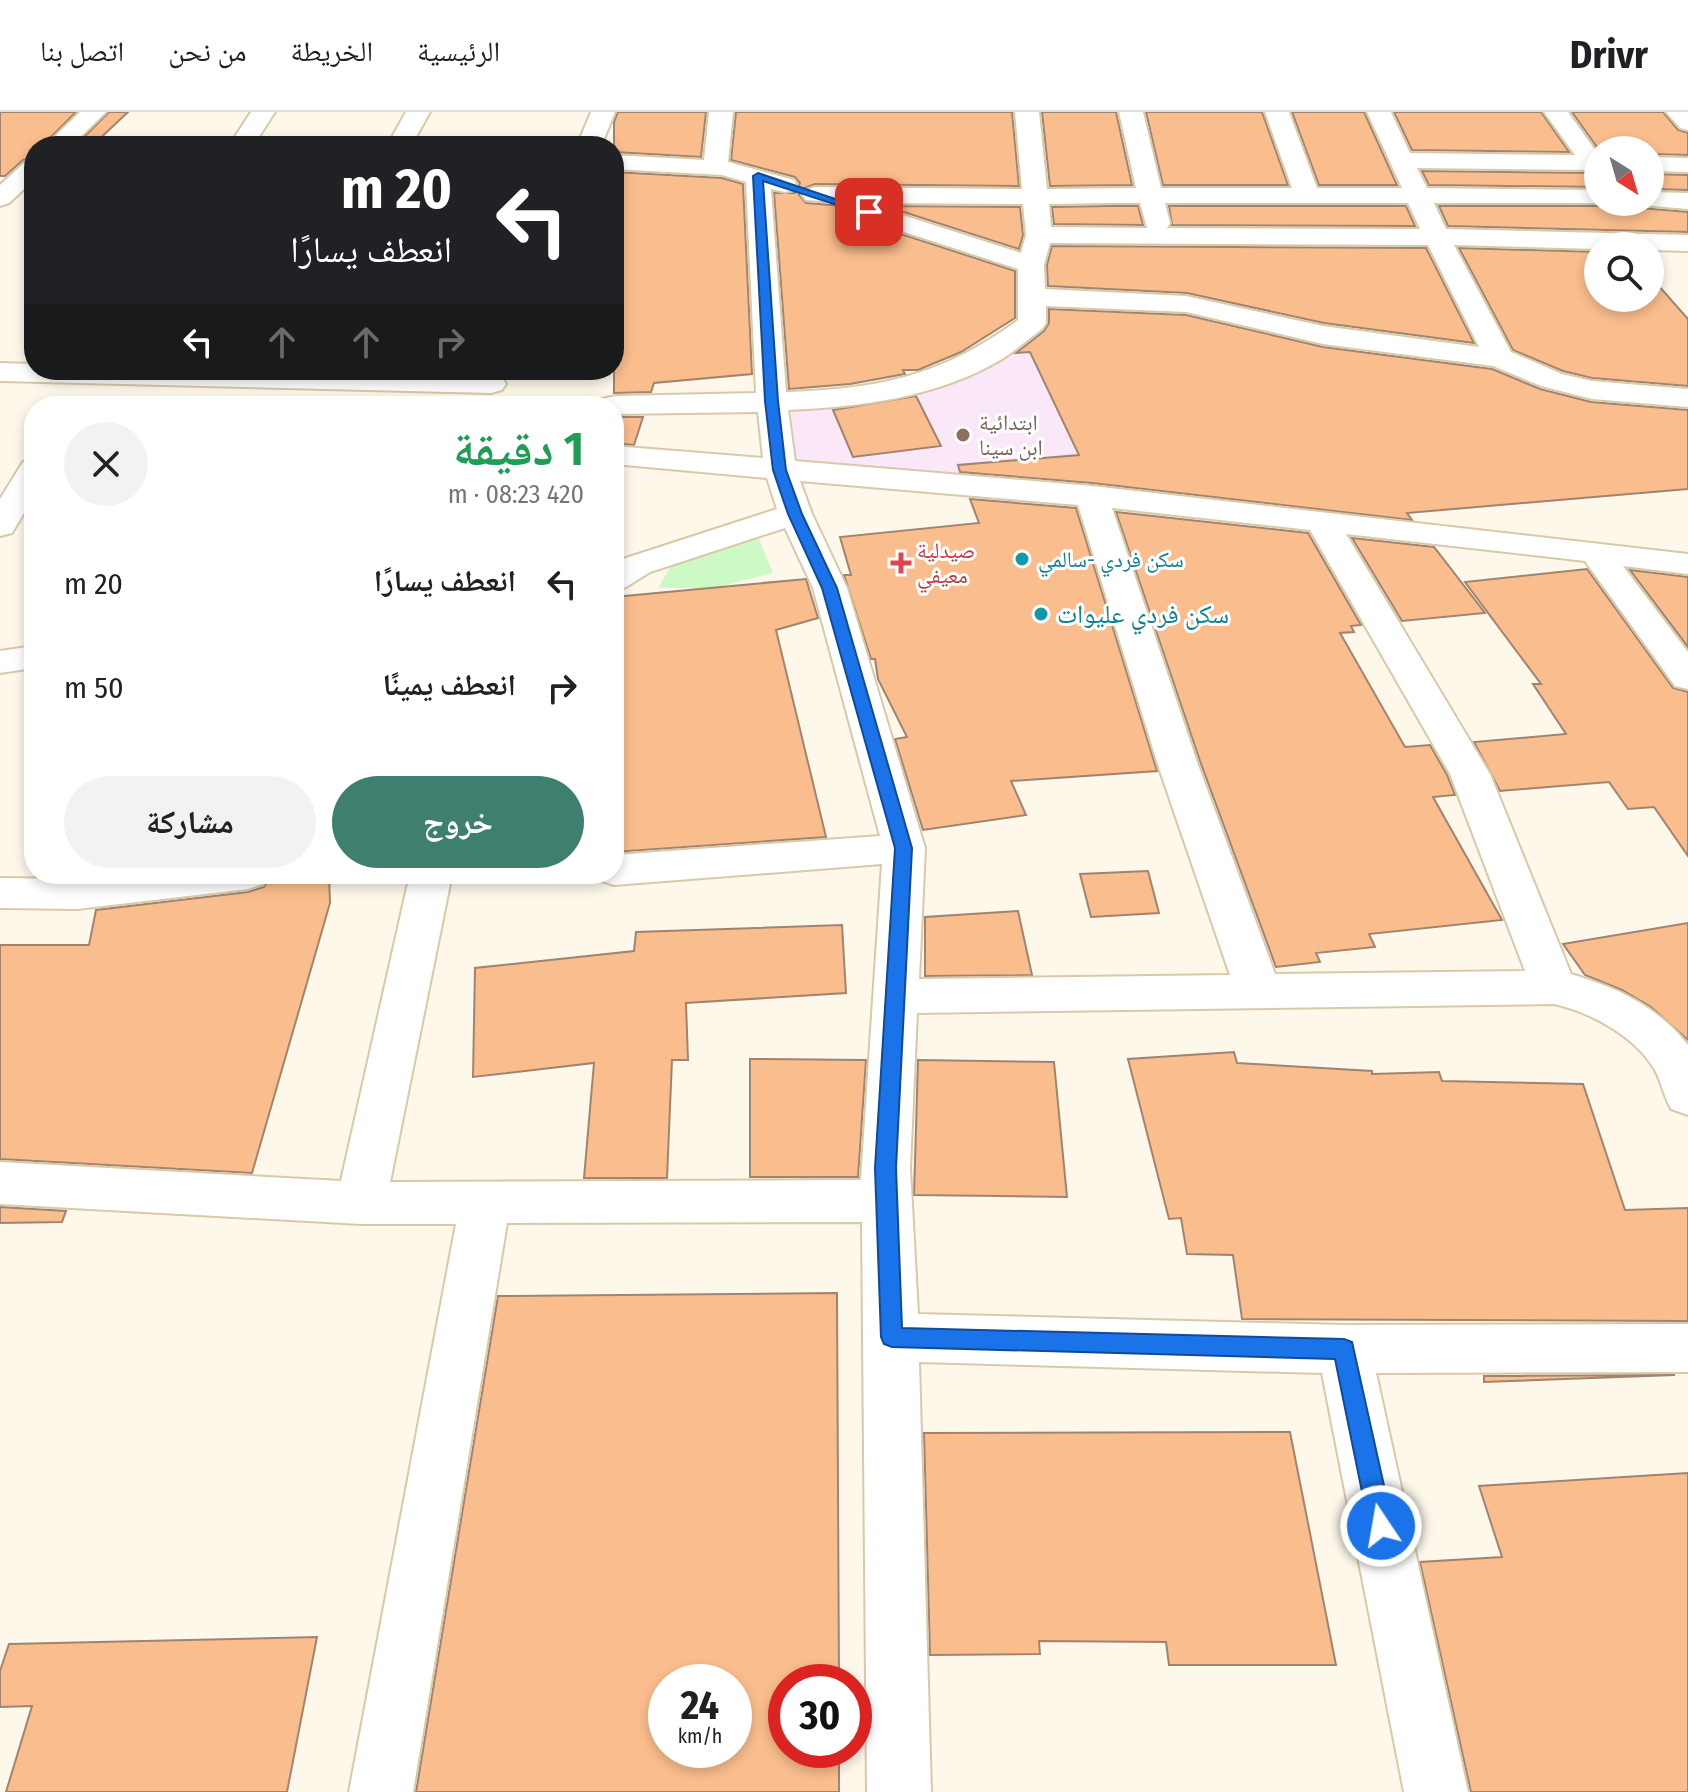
<!DOCTYPE html>
<html lang="ar">
<head>
<meta charset="utf-8">
<style>
  body { margin:0; font-family:"Fira Sans Condensed","Noto Naskh Arabic",sans-serif; background:#f2f2f2; color:#202124; direction:rtl; height:100vh; display:flex; flex-direction:column; font-size:30px; white-space:nowrap }
  * { box-sizing:border-box; margin:0 }
  p { font-size:26px; color:#757577 }
  .icon { flex:none; width:44px; height:44px; fill:none; stroke:currentColor; stroke-width:2; stroke-linecap:round; stroke-linejoin:round }
  .map { position:relative; flex:1; overflow:hidden; direction:ltr }
  .panel { position:absolute; left:24px; top:284px; width:600px; height:488px; display:flex; flex-direction:column; background:#fff; border-radius:32px; box-shadow:0 4px 12px #0003; direction:rtl }
  .panel>* { flex:none }
  .banner { position:absolute; left:24px; top:24px; width:600px; height:244px; border-radius:32px; box-shadow:0 4px 12px #0003; direction:rtl; background:#202124; color:#fff; overflow:hidden }
  .needle { width:52px; rotate:143deg }
  .fabs { position:absolute; left:1584px; top:24px; display:grid; gap:16px }
  .fabs a { display:grid; place-items:center; width:80px; height:80px; border-radius:50%; background:#fff; box-shadow:0 4px 12px #0003; font-size:40px }
  .speed { position:absolute; left:648px; top:1552px; display:flex; gap:16px; font-size:40px; font-weight:700; text-align:center }
  .speed>* { display:grid; place-content:center; width:104px; height:104px; border-radius:50%; background:#fff; box-shadow:0 4px 12px #0003; line-height:1 }
  .speed small { font-size:20px; font-weight:400 }
  .speed .limit { border:12px solid #d22; background:#fff; color:#111 }
  .pin { position:absolute; display:grid; place-items:center; width:68px; height:68px; color:#fff; margin:-34px; border-radius:16px; box-shadow:0 4px 12px #0006 }
  .me { position:absolute; width:88px; margin:-44px; rotate:348deg; stroke-linejoin:round; filter:drop-shadow(0 0 6px #0008) }
  .turn { display:flex; align-items:center; gap:28px; height:168px; padding:0 40px; font-size:36px }
  .turn .icon { width:104px; height:104px; stroke-width:2.5 }
  .turn b { display:block; font-size:56px; line-height:68px }
  .lanes { display:flex; align-items:center; height:76px; padding:0 40px; background:#0003; justify-content:center; gap:40px; direction:ltr }
  .lanes .off { opacity:.35 }
  .round { display:grid; place-items:center; flex:none; width:84px; height:84px; border-radius:42px; background:#f2f2f2 }
  .head { display:flex; align-items:center; justify-content:space-between; height:136px; padding:0 40px }
  h1 { font-size:48px; font-weight:700; line-height:60px; color:#1e9e55 }
  .primary-button { display:flex; gap:16px; margin-top:auto; padding:16px 40px }
  .primary-button a { flex:1; height:92px; border-radius:48px; background:#3e7f6f; color:#fff; font-size:32px; font-weight:700; line-height:92px; text-align:center }
  .primary-button a+a { background:#f2f2f2; color:#202124 }
  ul { padding:0; list-style:none }
  li { display:flex; align-items:center; gap:24px; height:104px; padding:0 40px }
  li div { flex:1 }
  li b { display:block; font-size:30px }
  li em { font-style:normal }
  header { display:flex; align-items:center; gap:48px; box-sizing:border-box; height:112px; padding:0 40px; background:#fff; border-bottom:2px solid #e0e0e0 }
  header strong { font-size:38px }
  nav { display:flex; gap:44px; margin-inline-start:auto; font-size:28px }
  .map>svg:first-child { display:block }
</style>
</head>
<body>
<header>
<strong>Drivr</strong>
<nav><a>الرئيسية</a><a>الخريطة</a><a>من نحن</a><a>اتصل بنا</a></nav>
</header>
<div class="map">
<svg width="1688" height="1680" viewBox="0 0 1688 1680">
  <rect width="100%" height="100%" fill="#fef8eb"/>
  <!-- education -->
  <polygon fill="#fae8f9" points="1099,219 1156,383 792,350 791,295 940,275 1028,229"/>
  <!-- green -->
  <polygon fill="#cdfac4" points="759,427 773,461 714,476 658,476 671,454"/>
  <!-- building -->
  <g fill="#fabd8d" stroke="#a0846f" stroke-width="2" fill-rule="evenodd">
    <polygon points="0,0 76,0 42,34 34,34 34,45 23,48 5,64 0,64"/>
    <polygon points="109,0 128,0 92,34 75,34"/>
    <polygon points="618,0 706,0 701,45 614,40 614,10"/>
    <polygon points="736,0 1012,0 1019,74 815,72 804,76 799,83 806,91 844,94 843,99 848,105 1015,159 1015,206 961,240 918,258 903,258 905,262 850,272 789,277 774,81 795,81 800,71 795,65 731,48"/>
    <polygon points="1042,0 1116,0 1132,73 1050,74"/>
    <polygon points="1146,0 1262,0 1288,73 1163,73"/>
    <polygon points="1292,0 1364,0 1397,73 1319,73"/>
    <polygon points="1394,0 1541,0 1569,40 1412,38"/>
    <polygon points="1572,0 1663,0 1678,18 1688,21 1688,43 1650,42 1650,38 1599,38"/>
    <polygon points="1422,59 1598,61 1598,75 1429,73"/>
    <polygon points="614,60 722,66 743,72 752,262 654,271 651,280 614,281"/>
    <polygon points="1650,62 1688,63 1688,78 1650,77"/>
    <polygon points="1610,90 1636,90 1641,96 1688,100 1688,120 1448,114 1439,94 1607,94"/>
    <polygon points="885,94 1020,95 1023,123 1019,137"/>
    <polygon points="1109,94 1138,94 1143,113 1054,112 1052,95"/>
    <polygon points="1169,94 1406,94 1415,114 1172,113"/>
    <polygon points="1052,134 1426,136 1474,231 1324,211 1187,181 1048,174 1047,153"/>
    <polygon points="1459,136 1598,140 1598,186 1650,186 1650,164 1688,207 1688,274 1592,266 1563,259 1513,238"/>
    <polygon points="1049,197 1186,203 1323,235 1492,257 1540,277 1591,290 1688,298 1688,377 1407,401 1412,408 1092,371 960,360 958,353 1079,343 1030,240 1016,241 1044,219 1049,211"/>
    <polygon points="916,284 941,334 853,345 833,298"/>
    <polygon points="614,305 643,305 634,333 614,331"/>
    <polygon points="970,387 1076,396 1157,659 1011,669 1026,703 923,718 895,627 907,625 878,567 875,547 871,547 844,463 851,463 840,425 979,411"/>
    <polygon points="1116,400 1308,421 1361,513 1351,514 1354,520 1340,521 1405,635 1430,633 1447,663 1455,683 1433,685 1502,808 1369,822 1375,835 1316,841 1320,850 1276,855 1200,649"/>
    <polygon points="1352,426 1434,435 1485,501 1402,509"/>
    <polygon points="1587,457 1673,576 1688,580 1688,744 1654,695 1628,697 1609,670 1500,679 1474,630 1566,622 1533,572 1541,572 1465,470"/>
    <polygon points="1630,458 1688,465 1688,535"/>
    <polygon points="806,467 818,506 776,518 826,725 614,740 614,485"/>
    <polygon points="1148,759 1159,801 1091,805 1080,762"/>
    <polygon points="272,762 329,762 330,791 252,1061 0,1047 0,833 89,833 96,798 248,780 264,775"/>
    <polygon points="1018,799 1032,863 925,864 925,805"/>
    <polygon points="1688,811 1688,928 1651,895 1622,878 1585,863 1563,832"/>
    <polygon points="842,813 846,881 686,891 688,948 672,948 667,1066 584,1066 594,951 473,965 475,856 634,839 636,820"/>
    <polygon points="1234,940 1237,951 1372,959 1372,962 1439,960 1442,969 1583,972 1625,1098 1688,1096 1688,1209 1242,1207 1233,1143 1187,1142 1181,1106 1169,1107 1128,947"/>
    <polygon points="750,947 866,948 858,1065 750,1065"/>
    <polygon points="918,948 1054,950 1067,1085 914,1083"/>
    <polygon points="0,1095 66,1099 62,1110 0,1111"/>
    <path d="M837,1181L839,1570H786V1638H839V1680H416L498,1184ZM666,1570H734V1638H666Z"/>
    <polygon points="1675,1263 1484,1270 1484,1264"/>
    <polygon points="1290,1320 1336,1553 1169,1553 1166,1530 1039,1529 1040,1542 930,1543 924,1321"/>
    <polygon points="1688,1361 1688,1680 1471,1680 1420,1450 1502,1445 1479,1374"/>
    <polygon points="317,1525 287,1680 6,1680 32,1594 0,1595 0,1559 9,1532"/>
  </g>
  <g fill="none" stroke-linecap="round" stroke-linejoin="round">
    <!-- minor casing -->
    <g stroke="#d8c9a9" stroke-width="4">
      <g id="minor">
        <polygon points="80,0 106,0 71,34 45,34"/>
        <polygon points="251,0 275,0 253,34 229,34"/>
        <polygon points="406,0 430,0 411,34 387,34"/>
        <polygon points="591,0 615,0 601,34 577,34"/>
        <path d="M709,0H733L728,50L794,68L797,73L794,78L785,80L771,77L786,280C879,277 942,264 1018,208V157L849,102L845,97L852,91L806,88L802,83L806,78L815,75L1022,77L1015,0H1039L1047,77L1136,76L1119,0H1143L1161,76H1292L1265,0H1289L1317,76H1402L1367,0H1391L1410,41L1575,43L1544,0H1568L1598,42V58L1417,56L1427,76L1598,78V90L1607,91H1434L1446,117L1688,123V139L1650,138V134H1598V137L1454,133L1511,240L1562,262L1592,269L1688,277V295L1592,287L1541,274L1493,254L1323,232L1186,200L1046,194V211L1042,217C1029,227 1016,238 1002,247C939,285 861,295 788,298L795,349L1092,374L1688,442V462L1623,454L1688,540V577L1675,574L1585,449L1346,422L1490,662L1571,862C1618,876 1657,894 1688,933V1003L1671,997C1665,986 1662,974 1657,962C1639,926 1591,900 1554,892L917,901L910,1056L918,1202L1344,1213L1688,1212V1260L1376,1261L1468,1680H1404L1322,1261L919,1250L931,1680H867L862,1110L507,1111L413,1680H349L456,1112H361L0,1092V1050L341,1069L410,762H452L390,1070L861,1068L882,752L614,773L599,768L595,762H614V743L880,724L813,476L785,416L650,460L626,475L614,478V453L626,446L777,397L767,366L614,352V334L763,346L758,300L614,302V294H593L597,288L616,284L756,281L746,70L722,63L614,57V43L704,48ZM865,91L1023,92L1026,123L1021,141ZM1109,91H1140L1147,116L1051,115L1049,92ZM1165,91H1408L1420,117L1167,116L1170,111ZM1050,131L1428,133L1479,235L1323,214L1186,184L1045,177L1044,153ZM800,369L1078,393L1157,650L1230,863L919,867L925,736L847,476L812,402ZM1112,396L1310,418L1450,662L1525,859L1275,862L1197,650Z"/>
        <polygon points="1666,0 1688,0 1688,18 1680,16"/>
        <polygon points="1650,45 1688,46 1688,60 1650,59"/>
        <polygon points="34,48 34,68 9,91 0,94 0,73 25,50"/>
        <polygon points="1650,80 1688,81 1688,97 1641,93 1639,90 1650,90"/>
        <polygon points="0,251 34,252 34,258 283,258 491,263 502,266 506,272 502,278 491,281 0,269"/>
        <polygon points="34,347 34,384 12,421 0,424 0,387 23,350"/>
        <polygon points="34,534 34,556 0,561 0,539"/>
        <polygon points="120,762 269,762 263,772 248,777 77,797 0,796 0,766 77,767"/>
      </g>
    </g>
    <!-- minor -->
    <use href="#minor" fill="#fff" fill-rule="evenodd"/>
  </g>
  <!-- route -->
  <polygon fill="#1a73e8" stroke="#114b97" stroke-width="2" points="758,61 874,100 865,102 763,69 778,289 786,358 802,402 837,476 912,736 896,1056 902,1216 1344,1227 1352,1230 1393,1414 1389,1423 1381,1426 1372,1423 1369,1414 1335,1247 892,1235 884,1232 881,1225 875,1056 895,736 822,476 788,402 773,358 765,289 753,64"/>
  <!-- markers -->
  <circle fill="#8d6e63" stroke="#fff" stroke-width="3" cx="963" cy="323" r="8"/>
  <g fill="#0f9aa8" stroke="#fff" stroke-width="3">
    <circle cx="1022" cy="447" r="8"/>
    <circle cx="1041" cy="502" r="8"/>
  </g>
  <path fill="#e0444e" stroke="#fff" stroke-width="3" d="M897 439h8v8h8v8h-8v8h-8v-8h-8v-8h8z"/>
  <g text-anchor="middle" stroke-width="6" stroke-linejoin="round" paint-order="stroke">
    <!-- far-education labels -->
    <g font-size="22" fill="#785e54" stroke="#fff" text-anchor="start">
      <text x="979" y="318">ابتدائية<tspan x="979" dy="25">ابن سينا</tspan></text>
    </g>
    <!-- far-health labels -->
    <g font-size="22" fill="#be3a42" stroke="#fff" text-anchor="start">
      <text x="917" y="446">صيدلية<tspan x="917" dy="25">معيفي</tspan></text>
    </g>
    <!-- far-culture labels -->
    <g font-size="22" fill="#0d838f" stroke="#fff" text-anchor="start">
      <text x="1038" y="455">سكن فردي -سالمي</text>
    </g>
    <!-- culture labels -->
    <g font-size="26" fill="#0d838f" stroke="#fff" text-anchor="start">
      <text x="1057" y="511">سكن فردي عليوات</text>
    </g>
  </g>
</svg>
<div class="fabs">
<a><svg class="needle" viewBox="-14 -14 28 28"><path d="M0-13l5 13h-10z" fill="#e53935"/><path d="M0 13l5-13h-10z" fill="#757577"/></svg></a>
<a><svg class="icon" aria-label="search" viewBox="0 0 24 24"><circle cx="10" cy="10" r="6"/><path d="M15 15l6 6"/></svg></a>
</div>
<div class="speed"><div>24<small>km/h</small></div><div class="limit">30</div></div>
<div class="pin" style="left:869px;top:100px;background:#d93025"><svg class="icon" aria-label="arrive" viewBox="0 0 24 24"><path d="M6 21V4h12l-3 4 3 4H6"/></svg></div>
<svg class="me" style="left:1381px;top:1414px" viewBox="-20 -20 40 40"><circle r="17" fill="#1a73e8" stroke="#fff" stroke-width="3"/><path d="M0-11L8 9 0 5-8 9z" fill="#fff"/></svg>
<div class="banner">
<div class="turn"><svg class="icon" aria-label="left" viewBox="0 0 24 24"><path d="M17 20v-9H6M10 6l-5 5 5 5"/></svg><div><b>20 m</b>انعطف يسارًا</div></div>
<div class="lanes"><svg class="icon" aria-label="left" viewBox="0 0 24 24"><path d="M17 20v-9H6M10 6l-5 5 5 5"/></svg><svg class="icon off" aria-label="ahead" viewBox="0 0 24 24"><path d="M12 20V5M6 11l6-6 6 6"/></svg><svg class="icon off" aria-label="ahead" viewBox="0 0 24 24"><path d="M12 20V5M6 11l6-6 6 6"/></svg><svg class="icon off" aria-label="right" viewBox="0 0 24 24"><path d="M7 20v-9h11M14 6l5 5-5 5"/></svg></div>
</div>
<section class="panel">
<div class="head"><div><h1>1 دقيقة</h1><p>420 m · 08:23</p></div><a class="round"><svg class="icon" aria-label="close" viewBox="0 0 24 24"><path d="M6 6l12 12M18 6L6 18"/></svg></a></div>
<ul>
<li><svg class="icon" aria-label="left" viewBox="0 0 24 24"><path d="M17 20v-9H6M10 6l-5 5 5 5"/></svg><div><b>انعطف يسارًا</b></div><em>20 m</em></li>
<li><svg class="icon" aria-label="right" viewBox="0 0 24 24"><path d="M7 20v-9h11M14 6l5 5-5 5"/></svg><div><b>انعطف يمينًا</b></div><em>50 m</em></li>
</ul>
<div class="primary-button"><a>خروج</a><a>مشاركة</a></div>
</section>
</div>
</body>
</html>
